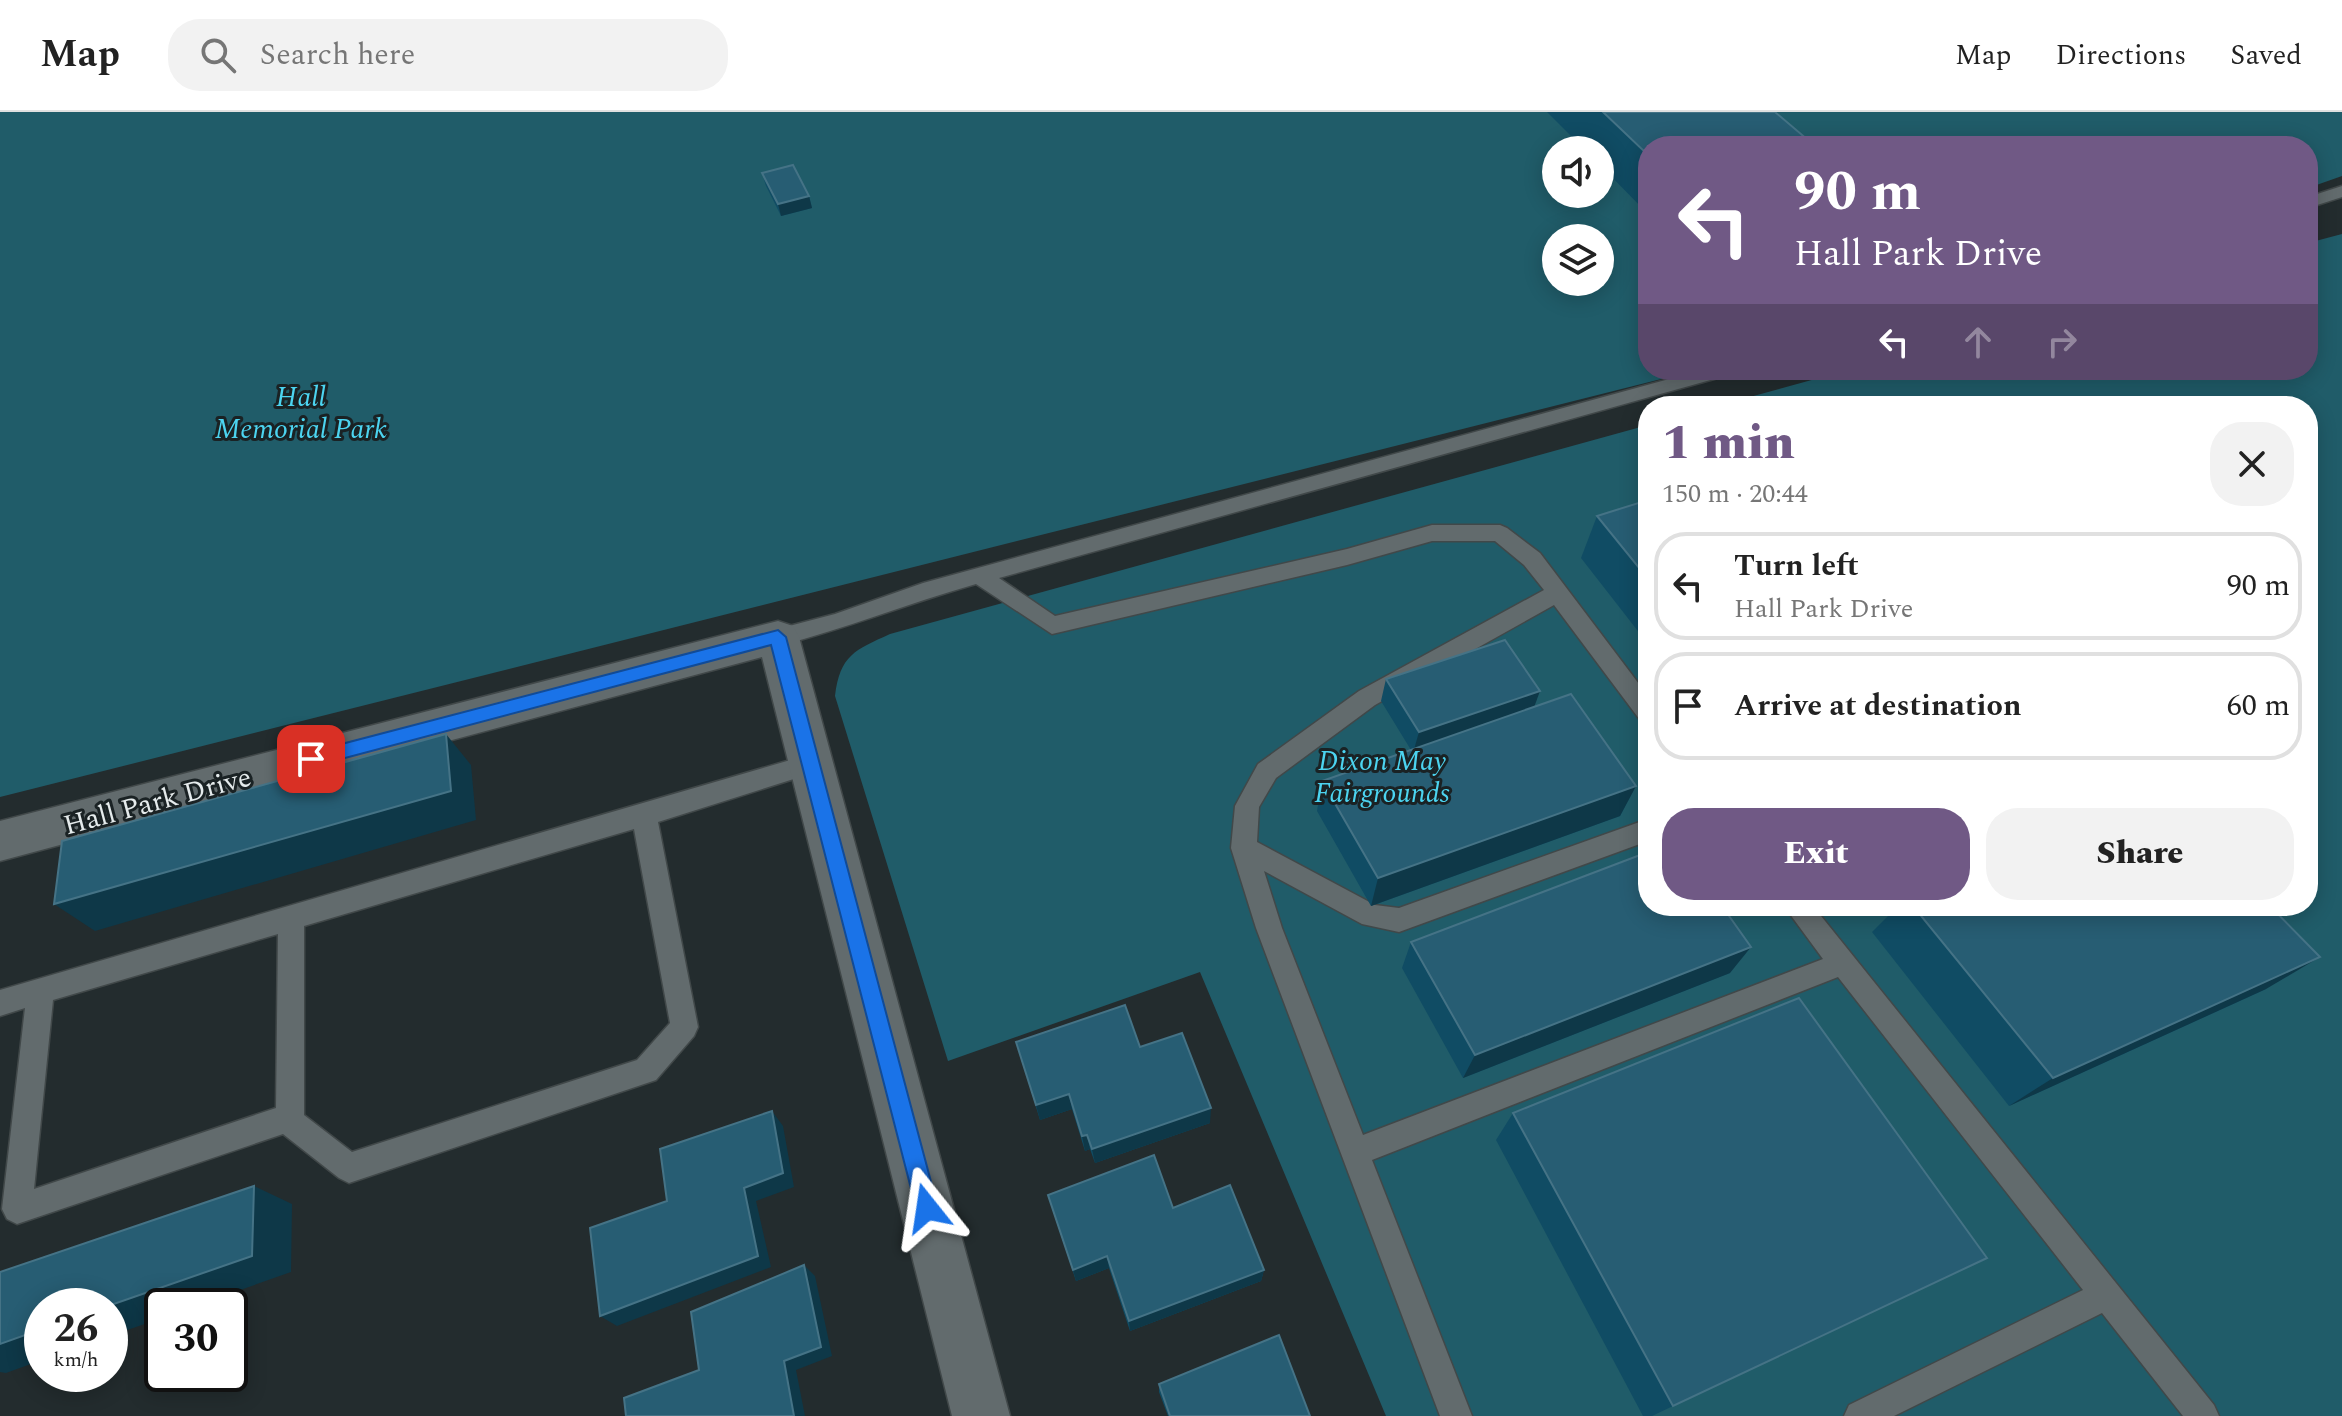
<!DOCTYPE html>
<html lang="en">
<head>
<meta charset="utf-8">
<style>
  body { margin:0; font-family:Spectral,serif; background:#f2f2f2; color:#222; height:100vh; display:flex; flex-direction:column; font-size:30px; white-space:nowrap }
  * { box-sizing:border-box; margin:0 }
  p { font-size:26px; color:#767676 }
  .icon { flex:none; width:44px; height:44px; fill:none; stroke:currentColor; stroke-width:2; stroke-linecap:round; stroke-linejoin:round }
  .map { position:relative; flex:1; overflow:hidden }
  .drawer { position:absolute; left:1638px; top:284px; width:680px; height:520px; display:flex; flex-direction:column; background:#fff; border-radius:32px; box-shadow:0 4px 20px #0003 }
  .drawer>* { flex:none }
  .top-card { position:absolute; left:1638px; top:24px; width:680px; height:244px; border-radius:32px; box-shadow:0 4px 20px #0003; background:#705985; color:#fff; overflow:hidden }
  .buttons { position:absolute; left:1542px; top:24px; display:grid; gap:16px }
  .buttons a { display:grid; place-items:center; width:72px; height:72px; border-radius:50%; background:#fff; box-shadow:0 4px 20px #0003; font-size:40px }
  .speed { position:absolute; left:24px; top:1176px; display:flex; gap:16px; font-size:40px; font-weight:700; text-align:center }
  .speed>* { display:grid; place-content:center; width:104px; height:104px; border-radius:50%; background:#fff; box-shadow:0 4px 20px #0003; line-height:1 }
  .speed small { font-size:20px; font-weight:400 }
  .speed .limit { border:4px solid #111; border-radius:12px; background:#fff; color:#111 }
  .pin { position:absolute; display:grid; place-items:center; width:68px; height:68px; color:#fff; margin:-34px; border-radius:16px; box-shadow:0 4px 12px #0006 }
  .me { position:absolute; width:88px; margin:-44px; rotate:345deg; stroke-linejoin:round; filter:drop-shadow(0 0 6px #0008) }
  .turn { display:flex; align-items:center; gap:28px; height:168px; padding:0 24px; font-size:36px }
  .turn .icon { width:104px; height:104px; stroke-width:2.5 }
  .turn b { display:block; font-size:56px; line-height:68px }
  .lanes { display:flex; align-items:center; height:76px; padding:0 24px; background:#0003; justify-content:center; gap:40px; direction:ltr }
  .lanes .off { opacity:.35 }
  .round { display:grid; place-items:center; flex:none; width:84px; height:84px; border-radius:32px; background:#f2f2f2 }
  .summary { display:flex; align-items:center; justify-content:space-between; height:136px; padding:0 24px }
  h1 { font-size:48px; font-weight:800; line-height:60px; color:#705985 }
  .action { display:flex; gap:16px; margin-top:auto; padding:16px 24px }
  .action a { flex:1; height:92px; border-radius:32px; background:#705985; color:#fff; font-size:32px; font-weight:800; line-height:92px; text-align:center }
  .action a+a { background:#f2f2f2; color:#222 }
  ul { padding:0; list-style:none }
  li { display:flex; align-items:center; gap:24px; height:108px; margin:0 16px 12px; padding:0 8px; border:4px solid #e0e0e0; border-radius:32px }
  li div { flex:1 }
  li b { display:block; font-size:30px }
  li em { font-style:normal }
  header { display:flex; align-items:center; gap:48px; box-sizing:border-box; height:112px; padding:0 40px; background:#fff; border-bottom:2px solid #e0e0e0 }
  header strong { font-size:38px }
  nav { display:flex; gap:44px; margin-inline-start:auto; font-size:28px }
  .search { width:560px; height:72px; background:#f2f2f2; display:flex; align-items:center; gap:20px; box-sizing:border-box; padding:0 28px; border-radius:32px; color:#767676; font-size:30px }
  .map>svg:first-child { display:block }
</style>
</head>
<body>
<header>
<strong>Map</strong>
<div class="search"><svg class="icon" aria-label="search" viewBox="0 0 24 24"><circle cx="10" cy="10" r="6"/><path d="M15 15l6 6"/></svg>Search here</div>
<nav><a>Map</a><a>Directions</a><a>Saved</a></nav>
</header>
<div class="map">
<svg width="2342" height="1304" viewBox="0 0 2342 1304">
  <rect width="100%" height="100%" fill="#232c2e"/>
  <!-- green -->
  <g fill="#205c69" fill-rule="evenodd">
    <path d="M0,0H2342V64L2308,76V34H1648V258H1697L0,685ZM1556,38H1600V82H1556ZM1556,126H1600V170H1556Z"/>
    <path d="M2342,122V1304H1386L1200,860L948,949L835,584C840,543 855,538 890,522L1648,313V794H2308V294H1717L1848,258H2308V131Z"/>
  </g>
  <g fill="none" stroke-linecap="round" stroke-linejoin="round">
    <!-- lane casing -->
    <g stroke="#414849" stroke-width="3">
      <g id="lane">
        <polygon points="2342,74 2342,85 2308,96 2308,85"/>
        <path d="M1702,258H1735L1732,262L999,466L1055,504L1347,437L1432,413H1500L1507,416L1540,441L1648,584V610L1640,608L1554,493L1375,593L1276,666L1259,695L1257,730L1375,793L1399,796L1648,707V729L1399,820L1362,812L1264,759L1282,816L1363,1023L1823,847L1784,794H1813L2214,1293L2219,1304H2183L2102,1201L1894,1304H1844L1849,1293L2083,1178L1838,865L1372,1048L1472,1304H1440L1256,816L1231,736L1235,694L1258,652L1359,579L1544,478L1524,453L1495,429H1432L1347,453L1052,522L976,472C909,491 845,517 778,534L770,531L767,525L770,519L835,502L923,471Z"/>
        <path d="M811,642L819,645L823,652L819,659L658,710L698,915L694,924L656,968L349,1071L339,1066L283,1022L17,1112L7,1107L2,1097L25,896L0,904V878ZM634,717L670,911L637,948L352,1040L304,1003V814ZM278,822L276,996L34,1077L53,888Z"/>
      </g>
    </g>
    <!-- street casing -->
    <g stroke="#414849" stroke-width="3">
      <polygon id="street" points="778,509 793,514 799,525 1010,1304 952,1304 762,545 0,749 0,709"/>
    </g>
    <!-- lane -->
    <use href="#lane" fill="#626b6d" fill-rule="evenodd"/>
    <!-- street -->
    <use href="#street" fill="#626b6d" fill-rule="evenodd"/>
  </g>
  <!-- wall -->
  <g fill="#104c64">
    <polygon points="1547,0 1775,0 1648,34 1648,102 1600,53 1600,38 1585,38"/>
    <polygon points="762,61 809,84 812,96 781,104 766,74"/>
    <polygon points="1648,388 1648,532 1581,446 1597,404"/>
    <polygon points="1386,567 1534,596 1636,674 1620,704 1371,794 1317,699 1322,669 1411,638 1381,589"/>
    <polygon points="1898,794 2270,794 2266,877 2009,994 1872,820"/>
    <polygon points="1411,830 1730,861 1463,966 1402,856"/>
    <polygon points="1016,930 1140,935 1210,1011 1095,1051 1090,1037 1085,1039 1072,997 1040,1008"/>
    <polygon points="1513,1001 1673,1294 1652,1304 1643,1304 1496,1028"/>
    <polygon points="1052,1096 1173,1096 1264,1158 1261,1169 1130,1219 1109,1156 1076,1169"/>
    <polygon points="1159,1272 1310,1304 1168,1304 1159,1280"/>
  </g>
  <!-- shaded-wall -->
  <g fill="#0e3848">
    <polygon points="809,84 812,96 781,104 778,92"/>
    <polygon points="1540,579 1532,601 1413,641 1419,620"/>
    <polygon points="446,622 471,653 476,708 95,819 54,792"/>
    <polygon points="1636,674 1620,704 1371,794 1378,766"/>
    <polygon points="1751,835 1730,861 1463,966 1475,943"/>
    <polygon points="2320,845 2266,877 2009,994 2053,966"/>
    <polygon points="1069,982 1072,997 1040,1008 1036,993"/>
    <polygon points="1211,996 1210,1011 1095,1051 1092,1037"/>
    <polygon points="772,999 783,1014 794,1075 756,1089 771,1155 617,1214 600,1204 744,1076"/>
    <polygon points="1087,1023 1090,1037 1085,1039 1082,1024"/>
    <polygon points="254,1074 292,1092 291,1160 195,1194 162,1194 162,1206 110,1224 110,1194 108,1194"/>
    <polygon points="1107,1144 1109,1156 1076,1169 1073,1158"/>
    <polygon points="804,1153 815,1164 832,1244 796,1258 805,1304 794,1304 784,1249"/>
    <polygon points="1264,1158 1261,1169 1130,1219 1129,1209"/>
    <polygon points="42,1217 42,1248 6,1261 0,1260 0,1232"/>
  </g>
  <!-- building -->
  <g fill="#275d73" stroke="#457386" stroke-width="2">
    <polygon points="1603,0 1775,0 1815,34 1648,34 1648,43"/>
    <polygon points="793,53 809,84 778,92 762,61"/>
    <polygon points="1648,388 1648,467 1597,404"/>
    <polygon points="1505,528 1540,579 1419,620 1386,567"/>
    <polygon points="1571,582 1636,674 1378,766 1322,669"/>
    <polygon points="446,622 451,679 54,792 62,729"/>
    <polygon points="1648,740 1648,794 1722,794 1751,835 1475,943 1411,830"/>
    <polygon points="1913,794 2270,794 2320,845 2053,966"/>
    <polygon points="1799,886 1987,1146 1673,1294 1513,1001"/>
    <polygon points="1125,893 1140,935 1182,921 1211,996 1092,1037 1087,1023 1082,1024 1069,982 1036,993 1016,930"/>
    <polygon points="772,999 783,1061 744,1076 758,1144 600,1204 590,1116 667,1089 660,1037"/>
    <polygon points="1154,1043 1173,1096 1230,1073 1264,1158 1129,1209 1107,1144 1073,1158 1048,1083"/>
    <polygon points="254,1074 252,1144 108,1194 42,1194 42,1217 0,1232 0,1160"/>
    <polygon points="804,1153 821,1235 784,1249 794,1304 626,1304 624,1286 699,1258 691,1200"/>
    <polygon points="1279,1223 1310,1304 1170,1304 1159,1272"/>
  </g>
  <!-- route -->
  <polygon fill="#1a73e8" stroke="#114b97" stroke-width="2" points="778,518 786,525 938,1096 935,1104 927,1108 919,1104 916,1096 771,533 311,655 302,647 311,640"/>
  <g text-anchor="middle" stroke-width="6" stroke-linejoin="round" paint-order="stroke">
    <!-- park labels -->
    <g font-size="28" font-style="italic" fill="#4cd4f0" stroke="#1a2224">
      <text x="301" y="294">Hall<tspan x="301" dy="32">Memorial Park</tspan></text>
      <text x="1382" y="658">Dixon May<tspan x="1382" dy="32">Fairgrounds</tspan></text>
    </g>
    <!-- street labels -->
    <g font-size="28" fill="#e5ebec" stroke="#1a2224">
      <text transform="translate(157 688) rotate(-15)" y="10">Hall Park Drive</text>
    </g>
  </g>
</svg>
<div class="buttons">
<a><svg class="icon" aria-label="sound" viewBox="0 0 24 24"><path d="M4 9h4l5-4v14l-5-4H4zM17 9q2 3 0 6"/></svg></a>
<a><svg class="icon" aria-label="layers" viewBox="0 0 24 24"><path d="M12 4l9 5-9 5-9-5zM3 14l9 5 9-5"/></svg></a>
</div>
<div class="speed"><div>26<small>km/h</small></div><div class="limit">30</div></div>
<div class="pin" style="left:311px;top:647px;background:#d93025"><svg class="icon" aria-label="arrive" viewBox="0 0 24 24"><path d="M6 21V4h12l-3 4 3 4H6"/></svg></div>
<svg class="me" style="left:927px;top:1096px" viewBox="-20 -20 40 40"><path d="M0-17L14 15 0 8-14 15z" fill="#1a73e8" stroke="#fff" stroke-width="4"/></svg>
<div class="top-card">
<div class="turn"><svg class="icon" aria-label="left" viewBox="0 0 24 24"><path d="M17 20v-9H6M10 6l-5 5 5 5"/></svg><div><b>90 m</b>Hall Park Drive</div></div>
<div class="lanes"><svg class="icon" aria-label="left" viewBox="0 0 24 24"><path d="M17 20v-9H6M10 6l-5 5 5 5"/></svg><svg class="icon off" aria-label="ahead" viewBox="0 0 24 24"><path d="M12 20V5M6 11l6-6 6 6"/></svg><svg class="icon off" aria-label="right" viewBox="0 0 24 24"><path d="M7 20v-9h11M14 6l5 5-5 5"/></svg></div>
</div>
<section class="drawer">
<div class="summary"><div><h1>1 min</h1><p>150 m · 20:44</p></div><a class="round"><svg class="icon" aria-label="close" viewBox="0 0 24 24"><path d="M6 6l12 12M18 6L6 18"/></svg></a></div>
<ul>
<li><svg class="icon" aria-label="left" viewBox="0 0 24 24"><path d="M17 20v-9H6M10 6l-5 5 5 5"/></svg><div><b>Turn left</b><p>Hall Park Drive</p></div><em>90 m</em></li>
<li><svg class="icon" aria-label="arrive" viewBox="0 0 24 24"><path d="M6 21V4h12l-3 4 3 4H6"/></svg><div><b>Arrive at destination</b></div><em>60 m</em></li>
</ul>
<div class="action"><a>Exit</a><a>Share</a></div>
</section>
</div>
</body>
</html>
